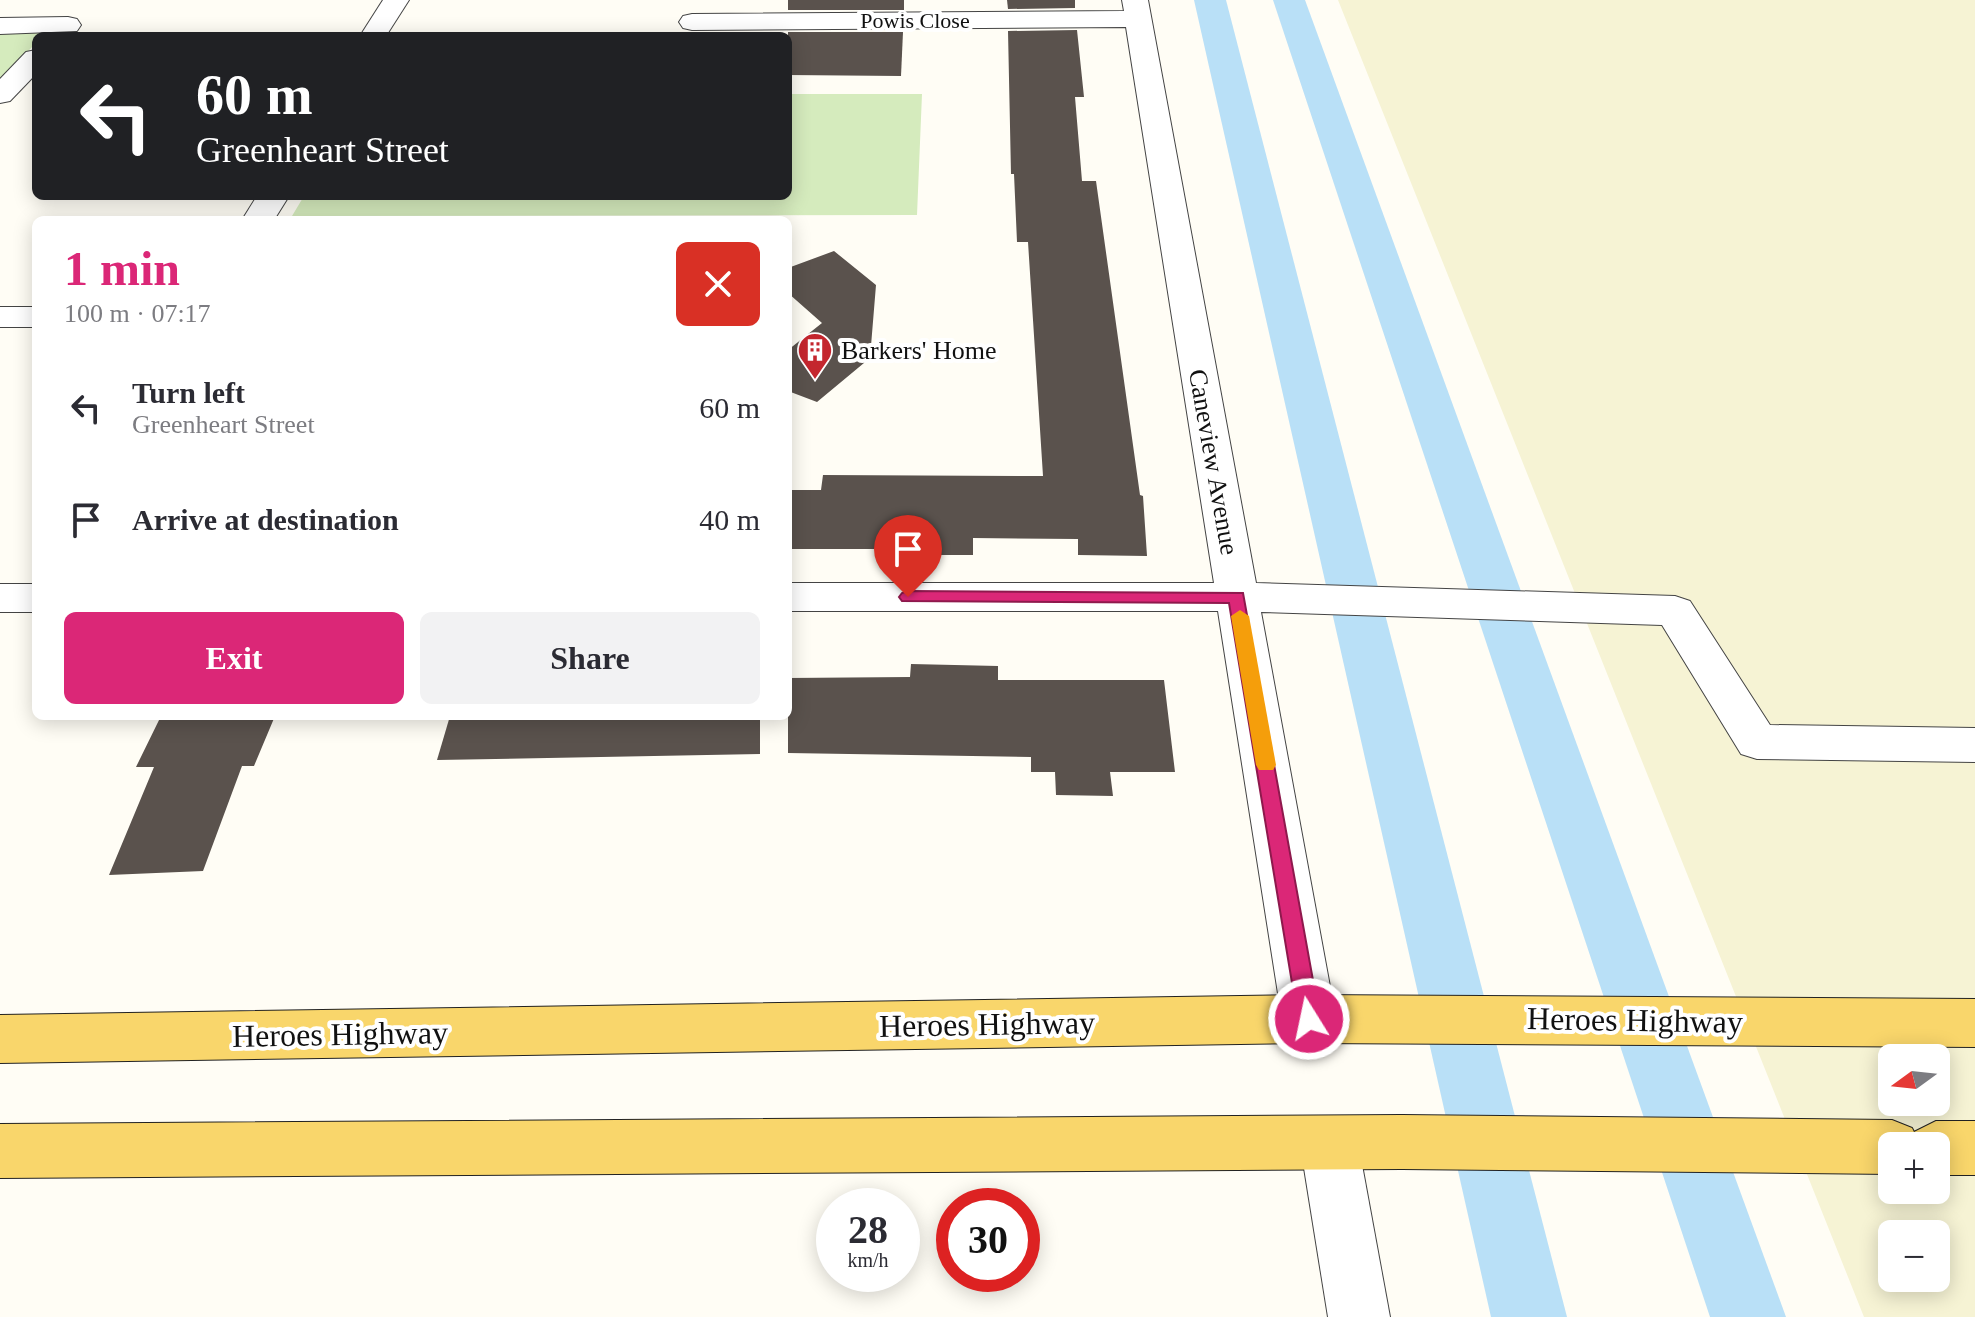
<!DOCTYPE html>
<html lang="en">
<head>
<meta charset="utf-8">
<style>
  body { margin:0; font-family:"Times New Roman",serif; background:#f2f2f3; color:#2b2b33; height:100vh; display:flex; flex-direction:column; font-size:30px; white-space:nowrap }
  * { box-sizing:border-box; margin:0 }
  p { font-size:26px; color:#7c7c81 }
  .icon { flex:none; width:44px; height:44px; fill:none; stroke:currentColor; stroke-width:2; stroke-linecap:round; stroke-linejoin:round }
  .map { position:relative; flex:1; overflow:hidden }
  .panel { position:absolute; left:32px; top:216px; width:760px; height:504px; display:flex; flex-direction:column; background:#fff; border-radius:12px; box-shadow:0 4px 20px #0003 }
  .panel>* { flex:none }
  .hud { position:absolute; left:32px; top:32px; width:760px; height:168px; border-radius:12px; box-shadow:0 4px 20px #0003; background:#202124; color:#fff; overflow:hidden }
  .needle { width:52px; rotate:255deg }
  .buttons { position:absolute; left:1878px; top:1044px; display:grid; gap:16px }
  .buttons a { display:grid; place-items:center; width:72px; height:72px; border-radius:12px; background:#fff; box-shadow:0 4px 20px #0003; font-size:40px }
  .speed { position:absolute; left:816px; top:1188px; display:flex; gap:16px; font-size:40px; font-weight:700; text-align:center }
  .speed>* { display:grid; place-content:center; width:104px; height:104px; border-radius:50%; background:#fff; box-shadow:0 4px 20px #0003; line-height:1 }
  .speed small { font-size:20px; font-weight:400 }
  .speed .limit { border:12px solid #d22; background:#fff; color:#111 }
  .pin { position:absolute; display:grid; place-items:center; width:68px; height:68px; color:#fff; margin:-82px -34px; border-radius:50% 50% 50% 0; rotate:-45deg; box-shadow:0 0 8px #0007 }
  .pin .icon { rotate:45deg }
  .me { position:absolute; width:88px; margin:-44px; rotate:350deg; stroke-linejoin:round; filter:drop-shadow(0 0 6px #0008) }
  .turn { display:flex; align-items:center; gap:28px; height:168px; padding:0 32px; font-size:36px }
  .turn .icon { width:104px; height:104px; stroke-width:2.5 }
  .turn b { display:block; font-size:56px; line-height:68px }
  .round { display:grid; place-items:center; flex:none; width:84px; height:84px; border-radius:12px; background:#f2f2f3 }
  .head { display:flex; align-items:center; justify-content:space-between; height:136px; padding:0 32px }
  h1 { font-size:48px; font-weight:700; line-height:60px; color:#db2777 }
  .button { display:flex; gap:16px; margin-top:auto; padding:16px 32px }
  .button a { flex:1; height:92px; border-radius:12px; background:#db2777; color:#fff; font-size:32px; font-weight:700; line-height:92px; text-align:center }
  .button a+a { background:#f2f2f3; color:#2b2b33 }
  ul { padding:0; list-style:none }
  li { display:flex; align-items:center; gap:24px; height:112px; padding:0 32px }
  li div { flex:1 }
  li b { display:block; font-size:30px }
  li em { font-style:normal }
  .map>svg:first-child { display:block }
</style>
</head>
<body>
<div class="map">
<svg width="1975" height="1317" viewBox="0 0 1975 1317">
  <rect width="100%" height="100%" fill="#fffdf5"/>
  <!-- farmland -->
  <path fill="#f6f3d4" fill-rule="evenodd" d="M1338,0H1975V1317H1864ZM1892,1058H1936V1102H1892ZM1892,1146H1936V1190H1892ZM1892,1234H1936V1278H1892Z"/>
  <!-- green -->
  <g fill="#d5ebbd">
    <polygon points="49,30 43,36 36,36 36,43 0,80 0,31"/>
    <polygon points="788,94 922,94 917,215 292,216 304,196 788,196"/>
  </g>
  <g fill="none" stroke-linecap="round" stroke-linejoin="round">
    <!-- canal -->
    <g fill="#b9e0f7" fill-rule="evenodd">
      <polygon points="1194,0 1226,0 1567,1317 1491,1317"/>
      <polygon points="1273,0 1305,0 1786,1317 1710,1317"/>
    </g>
  </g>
  <!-- building -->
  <g fill="#5a524d">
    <rect x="788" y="0" width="116" height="10"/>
    <polygon points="1007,0 1075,0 1075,8 1008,9"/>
    <polygon points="1077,30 1084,97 1075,97 1082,181 1096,181 1140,495 1143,496 1147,556 1078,555 1078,539 973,538 973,555 901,555 901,549 788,549 788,490 821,490 823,475 1043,476 1028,242 1017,242 1014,174 1011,174 1008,31"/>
    <polygon points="788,32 903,32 901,76 788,75"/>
    <polygon points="834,251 876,285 870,358 817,402 788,391 788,350 822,323 788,293 788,268"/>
    <polygon points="911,664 998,666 998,680 1164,680 1175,772 1110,772 1113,796 1056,795 1055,772 1031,772 1031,757 788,753 788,678 910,677"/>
    <polygon points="161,716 275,716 254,766 242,766 203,871 109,875 154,767 136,767"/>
    <polygon points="450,716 760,716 760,754 437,760"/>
  </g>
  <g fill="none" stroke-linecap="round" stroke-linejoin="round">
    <!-- minor casing -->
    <g stroke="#444" stroke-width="2">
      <g id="minor">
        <polygon points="383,0 409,0 386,36 360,36"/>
        <polygon points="1122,0 1148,0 1256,583 1675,596 1690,601 1770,725 1975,728 1975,762 1757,759 1741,754 1662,625 1261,612 1336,1019 1328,1036 1309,1043 1290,1036 1282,1019 1218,611 788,611 788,583 1214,583 1126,27 692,30 683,28 679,22 683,16 692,14 1124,11"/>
        <polygon points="68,17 77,19 81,25 77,31 0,34 0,18"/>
        <polygon points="36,50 36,74 10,101 0,103 0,79 26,52"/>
        <polygon points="257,196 289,196 274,220 242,220"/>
        <rect x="0" y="307" width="36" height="20"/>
        <rect x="0" y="584" width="36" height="28"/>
        <polygon points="1329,1116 1349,1124 1358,1143 1390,1317 1328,1317 1300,1143 1309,1124"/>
      </g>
    </g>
    <!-- major casing -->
    <g stroke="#222" stroke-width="2">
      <g id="major">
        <polygon points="1309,995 1975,999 1975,1047 1309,1043 0,1063 0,1015"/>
        <polygon points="1402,1115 1892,1120 1912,1128 1914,1132 1936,1121 1975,1121 1975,1175 1936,1175 1936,1146 1892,1146 1892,1174 1402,1169 0,1178 0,1124"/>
      </g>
    </g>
    <!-- minor -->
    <use href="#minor" fill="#fff" fill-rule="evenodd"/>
    <!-- major -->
    <use href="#major" fill="#f9d66b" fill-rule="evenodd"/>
  </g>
  <!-- route -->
  <polygon fill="#db2777" stroke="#8e194d" stroke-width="2" points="908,591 1243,593 1320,1019 1317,1025 1309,1028 1301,1025 1298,1019 1229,603 902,601 899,597 902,593"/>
  <!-- slow -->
  <polygon fill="#f59e0b" points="1240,610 1249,616 1276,765 1273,770 1259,770 1256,765 1231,616"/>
  <!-- icons -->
  <defs>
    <g id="building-pin" transform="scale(1.8)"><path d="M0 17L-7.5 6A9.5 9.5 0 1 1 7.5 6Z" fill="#c4262e" stroke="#fff"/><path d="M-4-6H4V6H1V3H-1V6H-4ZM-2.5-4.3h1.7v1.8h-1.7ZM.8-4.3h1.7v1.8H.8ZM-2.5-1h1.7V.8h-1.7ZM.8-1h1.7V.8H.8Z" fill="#fff"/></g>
  </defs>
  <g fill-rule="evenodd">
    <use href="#building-pin" x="815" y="350"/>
  </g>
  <g text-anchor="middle" stroke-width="8" stroke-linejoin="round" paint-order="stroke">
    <!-- far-street labels -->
    <g font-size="22" fill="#111" stroke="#fff">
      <text x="915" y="28">Powis Close</text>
    </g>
    <!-- poi labels -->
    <g font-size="26" fill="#111" stroke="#fff" text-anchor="start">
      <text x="841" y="359">Barkers' Home</text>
    </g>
    <!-- street labels -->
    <g font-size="26" fill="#111" stroke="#fff">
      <text transform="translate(1214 462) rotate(80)" y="9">Caneview Avenue</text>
    </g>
    <!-- near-street labels -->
    <g font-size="32" fill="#111" stroke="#fff">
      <text transform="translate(1635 1020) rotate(1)" y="11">Heroes Highway</text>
      <text transform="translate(987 1024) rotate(-1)" y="11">Heroes Highway</text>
      <text transform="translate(340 1034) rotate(-1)" y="11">Heroes Highway</text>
    </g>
  </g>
</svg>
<div class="buttons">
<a><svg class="needle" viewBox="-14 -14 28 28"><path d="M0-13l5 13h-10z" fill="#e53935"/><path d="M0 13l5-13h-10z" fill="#7c7c81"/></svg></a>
<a>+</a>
<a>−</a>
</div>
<div class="speed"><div>28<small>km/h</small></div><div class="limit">30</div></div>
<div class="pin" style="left:908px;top:597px;background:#d93025"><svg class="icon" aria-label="arrive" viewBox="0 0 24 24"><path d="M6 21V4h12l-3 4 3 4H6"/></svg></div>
<svg class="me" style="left:1309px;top:1019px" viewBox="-20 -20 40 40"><circle r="17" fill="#db2777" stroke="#fff" stroke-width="3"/><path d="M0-11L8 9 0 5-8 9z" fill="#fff"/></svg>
<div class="hud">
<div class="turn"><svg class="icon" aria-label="left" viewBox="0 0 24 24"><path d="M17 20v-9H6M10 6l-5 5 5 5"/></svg><div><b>60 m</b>Greenheart Street</div></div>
</div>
<section class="panel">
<div class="head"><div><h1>1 min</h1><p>100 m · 07:17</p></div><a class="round" style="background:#d93025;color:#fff"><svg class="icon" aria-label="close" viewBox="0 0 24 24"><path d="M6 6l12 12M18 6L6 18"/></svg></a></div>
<ul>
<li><svg class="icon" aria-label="left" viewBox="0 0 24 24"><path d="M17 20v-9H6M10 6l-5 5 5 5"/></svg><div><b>Turn left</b><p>Greenheart Street</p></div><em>60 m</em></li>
<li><svg class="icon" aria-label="arrive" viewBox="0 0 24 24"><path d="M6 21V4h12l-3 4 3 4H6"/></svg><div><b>Arrive at destination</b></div><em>40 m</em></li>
</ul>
<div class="button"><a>Exit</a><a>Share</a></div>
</section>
</div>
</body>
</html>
